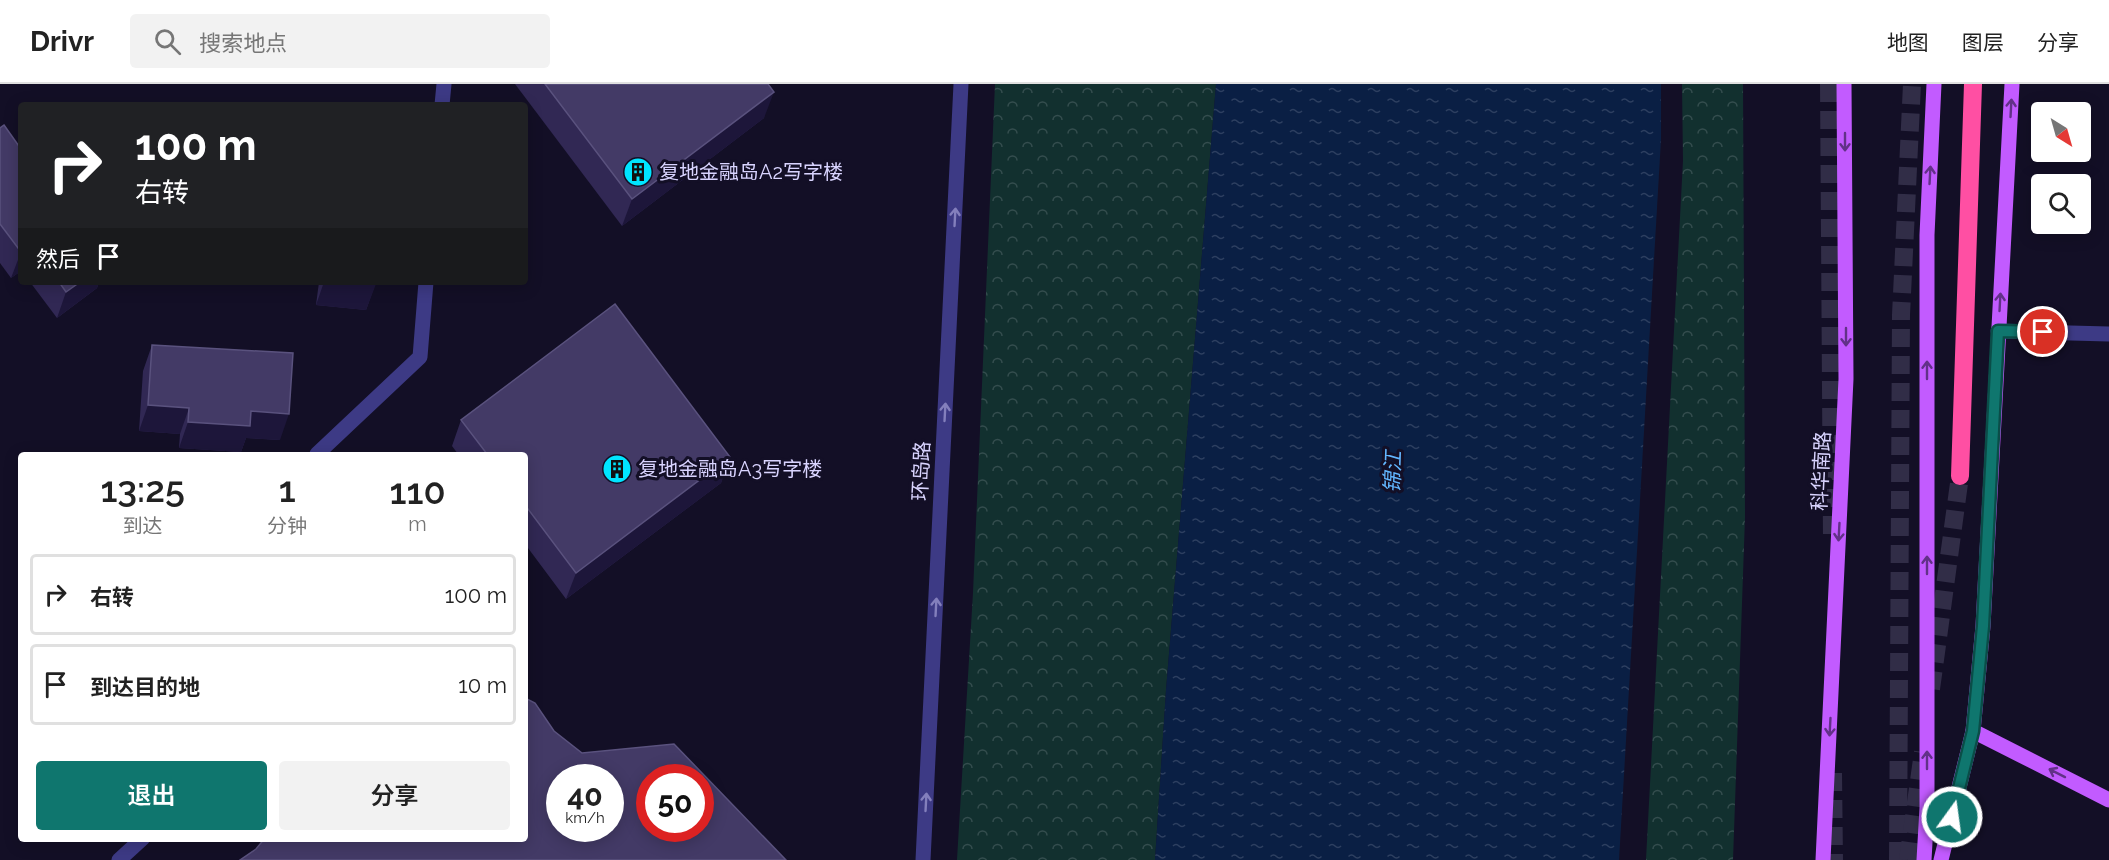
<!DOCTYPE html>
<html lang="zh">
<head>
<meta charset="utf-8">
<style>
  body { margin:0; font-family:Raleway,"Noto Sans SC",sans-serif; background:#f2f2f2; color:#222; height:100vh; display:flex; flex-direction:column; font-size:22px; white-space:nowrap }
  * { box-sizing:border-box; margin:0 }
  p { font-size:20px; color:#767676 }
  .icon { flex:none; width:33px; height:33px; fill:none; stroke:currentColor; stroke-width:2; stroke-linecap:round; stroke-linejoin:round }
  .map { position:relative; flex:1; overflow:hidden }
  .side { position:absolute; left:18px; top:368px; width:510px; height:390px; display:flex; flex-direction:column; background:#fff; border-radius:6px; box-shadow:0 3px 15px #0003 }
  .side>* { flex:none }
  .banner { position:absolute; left:18px; top:18px; width:510px; height:183px; border-radius:6px; box-shadow:0 3px 15px #0003; background:#202124; color:#fff; overflow:hidden }
  .needle { width:39px; rotate:143deg }
  .tools { position:absolute; left:2031px; top:18px; display:grid; gap:12px }
  .tools a { display:grid; place-items:center; width:60px; height:60px; border-radius:6px; background:#fff; box-shadow:0 3px 15px #0003; font-size:30px }
  .speed { position:absolute; left:546px; top:680px; display:flex; gap:12px; font-size:30px; font-weight:700; text-align:center }
  .speed>* { display:grid; place-content:center; width:78px; height:78px; border-radius:50%; background:#fff; box-shadow:0 3px 15px #0003; line-height:1 }
  .speed small { font-size:15px; font-weight:400 }
  .speed .limit { border:9px solid #d22; background:#fff; color:#111 }
  .pin { position:absolute; display:grid; place-items:center; width:51px; height:51px; color:#fff; margin:-26px; border:3px solid #fff; border-radius:50%; box-shadow:0 2px 6px #0007 }
  .me { position:absolute; width:66px; margin:-33px; rotate:14deg; stroke-linejoin:round; filter:drop-shadow(0 0 4px #0008) }
  .turn { display:flex; align-items:center; gap:21px; height:126px; padding:0 18px; font-size:27px }
  .turn .icon { width:78px; height:78px; stroke-width:2.5 }
  .turn b { display:block; font-size:42px; line-height:51px }
  .then { display:flex; align-items:center; height:57px; padding:0 18px; background:#0003; gap:12px; font-size:22px }
  .eta { display:flex; justify-content:space-evenly; align-items:center; height:102px; text-align:center }
  .eta b { font-size:36px; font-weight:600; line-height:42px }
  .action { display:flex; gap:12px; margin-top:auto; padding:12px 18px }
  .action a { flex:1; height:69px; border-radius:6px; background:#0f766e; color:#fff; font-size:24px; font-weight:600; line-height:69px; text-align:center }
  .action a+a { background:#f2f2f2; color:#222 }
  ul { padding:0; list-style:none }
  li { display:flex; align-items:center; gap:18px; height:81px; margin:0 12px 9px; padding:0 6px; border:3px solid #e0e0e0; border-radius:6px }
  li div { flex:1 }
  li b { display:block; font-size:22px }
  li em { font-style:normal }
  header { display:flex; align-items:center; gap:36px; box-sizing:border-box; height:84px; padding:0 30px; background:#fff; border-bottom:2px solid #e0e0e0 }
  header strong { font-size:28px }
  nav { display:flex; gap:33px; margin-inline-start:auto; font-size:21px }
  .search { width:420px; height:54px; background:#f2f2f2; display:flex; align-items:center; gap:15px; box-sizing:border-box; padding:0 21px; border-radius:6px; color:#767676; font-size:22px }
  .map>svg:first-child { display:block }
</style>
</head>
<body>
<header>
<strong>Drivr</strong>
<div class="search"><svg class="icon" aria-label="search" viewBox="0 0 24 24"><circle cx="10" cy="10" r="6"/><path d="M15 15l6 6"/></svg>搜索地点</div>
<nav><a>地图</a><a>图层</a><a>分享</a></nav>
</header>
<div class="map">
<svg width="2109" height="776" viewBox="0 0 2109 776">
  <defs>
    <pattern id="forest-crowns" width="20" height="18" patternUnits="userSpaceOnUse" patternTransform="scale(1.5)"><rect width="20" height="18" fill="#12302f"/><path d="M2 6a3 3 0 1 1 6 0M12 15a3 3 0 1 1 6 0" fill="none" stroke="#344d4e"/></pattern>
    <pattern id="water-ripples" width="26" height="14" patternUnits="userSpaceOnUse" patternTransform="scale(1.5)"><rect width="26" height="14" fill="#0a1f44"/><path d="M2 4q2-2 4 0t4 0M15 11q2-2 4 0t4 0" fill="none" stroke="#2d3f60"/></pattern>
  </defs>
  <rect width="100%" height="100%" fill="#130f26"/>
  <!-- forest -->
  <g fill="url(#forest-crowns)">
    <polygon points="995,0 1216,0 1166,606 1155,776 957,776 973,509"/>
    <polygon points="1682,0 1743,0 1745,433 1733,776 1646,776 1683,77"/>
  </g>
  <!-- water -->
  <polygon fill="url(#water-ripples)" points="1216,0 1661,0 1661,55 1619,776 1155,776 1166,606"/>
  <g fill="none" stroke-linecap="round" stroke-linejoin="round">
    <!-- highway-tunnel -->
    <g stroke="#312d47" stroke-width="18" stroke-dasharray="18 9" stroke-linecap="butt">
      <polyline points="1829,0 1832,457"/>
      <polyline points="1931,605 1960,392"/>
      <polyline points="1833,689 1834,776"/>
      <polyline points="1898,776 1901,231 1912,0"/>
      <polyline points="1908,776 1923,668"/>
    </g>
    <!-- minor -->
    <g stroke="#3d3a85" stroke-width="15">
      <polyline points="442,21 444,0"/>
      <polyline points="1998,247 2109,250"/>
      <polyline points="317,370 420,273 426,198"/>
      <polyline points="119,776 143,754"/>
      <polyline points="923,776 961,0"/>
    </g>
    <!-- major -->
    <g stroke="#c25bff" stroke-width="15">
      <polyline points="1973,647 2109,716"/>
      <polyline points="1823,776 1846,295 1844,0"/>
      <polyline points="1924,776 1927,724 1927,151 1934,0"/>
      <polyline points="1941,776 1973,647 1983,542 2012,0"/>
    </g>
    <!-- highway -->
    <polyline stroke="#ff4fa3" stroke-width="18" points="1960,392 1973,0"/>
  </g>
  <!-- wall -->
  <g fill="#312854">
    <polygon points="515,0 768,0 764,34 622,142"/>
    <polygon points="0,44 21,65 21,187 11,194 0,179"/>
    <polygon points="30,198 99,198 97,204 57,234"/>
    <polygon points="319,198 376,198 366,226 316,221"/>
    <polygon points="152,261 280,356 246,354 241,368 179,364 180,350 139,347 143,287"/>
    <polygon points="461,336 730,373 721,399 566,515 525,460 525,370 458,370 452,362"/>
  </g>
  <!-- shaded-wall -->
  <g fill="#1d163a">
    <polygon points="774,8 764,34 622,142 632,115"/>
    <polygon points="21,168 21,187 11,194"/>
    <polygon points="80,198 99,198 97,204 57,234 66,208"/>
    <polygon points="324,198 354,198 376,200 366,226 316,221"/>
    <polygon points="148,321 189,324 180,350 139,347"/>
    <polygon points="251,327 289,330 280,356 246,354 241,368 179,364 188,338"/>
    <polygon points="730,373 721,399 566,515 576,489"/>
  </g>
  <!-- building -->
  <g fill="#433a66" stroke="#5a527e" stroke-width="1.5" fill-rule="evenodd">
    <polygon points="545,0 768,0 774,8 632,115"/>
    <polygon points="4,41 21,65 21,168 0,140 0,44"/>
    <polygon points="59,198 80,198 66,208"/>
    <polygon points="354,198 376,198 376,200"/>
    <polygon points="615,220 730,373 576,489 525,421 525,370 487,370 461,336"/>
    <polygon points="152,261 293,269 289,330 251,327 250,342 188,338 189,324 148,321"/>
    <path d="M525,614L535,619L554,647L582,669L674,660L786,776H240L256,765L265,754H525ZM560,693H610V744H560ZM650,693H700V744H650Z"/>
  </g>
  <!-- one-way arrows -->
  <defs><path id="oneway-shaft" d="M-6 0H5M1.5-3L5.5 0L1.5 3" fill="none" stroke-width="1.6" stroke-linecap="round" stroke-linejoin="round" transform="scale(1.5)"/></defs>
  <g stroke="#623188">
    <use href="#oneway-shaft" transform="translate(2011 24) rotate(-87)"/>
    <use href="#oneway-shaft" transform="translate(1845 58) rotate(90)"/>
    <use href="#oneway-shaft" transform="translate(1930 91) rotate(-87)"/>
    <use href="#oneway-shaft" transform="translate(2000 218) rotate(-87)"/>
    <use href="#oneway-shaft" transform="translate(1846 253) rotate(90)"/>
    <use href="#oneway-shaft" transform="translate(1927 286) rotate(-90)"/>
    <use href="#oneway-shaft" transform="translate(1839 448) rotate(93)"/>
    <use href="#oneway-shaft" transform="translate(1927 481) rotate(-90)"/>
    <use href="#oneway-shaft" transform="translate(1830 643) rotate(93)"/>
    <use href="#oneway-shaft" transform="translate(1927 676) rotate(-90)"/>
    <use href="#oneway-shaft" transform="translate(2057 689) rotate(-153)"/>
  </g>
  <g stroke="#837fbc">
    <use href="#oneway-shaft" transform="translate(955 133) rotate(-87)"/>
    <use href="#oneway-shaft" transform="translate(945 328) rotate(-87)"/>
    <use href="#oneway-shaft" transform="translate(936 523) rotate(-87)"/>
    <use href="#oneway-shaft" transform="translate(926 718) rotate(-87)"/>
  </g>
  <g fill="none" stroke-linecap="round" stroke-linejoin="round">
    <!-- route casing -->
    <g stroke="#0a4d48" stroke-width="15">
      <polyline id="route" points="1952,733 1973,647 1983,542 1998,247 2043,248"/>
    </g>
    <!-- route -->
    <use href="#route" stroke="#0f766e" stroke-width="10"/>
  </g>
  <!-- icons -->
  <defs>
    <g id="building-disc" transform="scale(1.5)"><circle r="9.5" fill="#00e5ff" stroke="#130f26"/><path d="M-4-6H4V6H1V3H-1V6H-4ZM-2.5-4.3h1.7v1.8h-1.7ZM.8-4.3h1.7v1.8H.8ZM-2.5-1h1.7V.8h-1.7ZM.8-1h1.7V.8H.8Z" fill="#111"/></g>
  </defs>
  <g fill-rule="evenodd">
    <use href="#building-disc" x="638" y="88"/>
    <use href="#building-disc" x="617" y="385"/>
  </g>
  <g text-anchor="middle" stroke-width="6" stroke-linejoin="round" paint-order="stroke">
    <!-- poi labels -->
    <g font-size="20" fill="#d9d4ff" stroke="#130f26" text-anchor="start">
      <text x="659" y="95">复地金融岛A2写字楼</text>
      <text x="638" y="392">复地金融岛A3写字楼</text>
    </g>
    <!-- street labels -->
    <g font-size="20" fill="#d9d4ff" stroke="#130f26">
      <text transform="translate(921 387) rotate(-87)" y="7">环岛路</text>
      <text transform="translate(1821 387) rotate(-87)" y="7">科华南路</text>
    </g>
    <!-- water labels -->
    <g font-size="21" font-style="italic" fill="#62b6ff" stroke="#130f26">
      <text transform="translate(1393 388) rotate(-88)" y="7">锦江</text>
    </g>
  </g>
</svg>
<div class="tools">
<a><svg class="needle" viewBox="-14 -14 28 28"><path d="M0-13l5 13h-10z" fill="#e53935"/><path d="M0 13l5-13h-10z" fill="#767676"/></svg></a>
<a><svg class="icon" aria-label="search" viewBox="0 0 24 24"><circle cx="10" cy="10" r="6"/><path d="M15 15l6 6"/></svg></a>
</div>
<div class="speed"><div>40<small>km/h</small></div><div class="limit">50</div></div>
<div class="pin" style="left:2043px;top:248px;background:#d93025"><svg class="icon" aria-label="arrive" viewBox="0 0 24 24"><path d="M6 21V4h12l-3 4 3 4H6"/></svg></div>
<svg class="me" style="left:1952px;top:733px" viewBox="-20 -20 40 40"><circle r="17" fill="#0f766e" stroke="#fff" stroke-width="3"/><path d="M0-11L8 9 0 5-8 9z" fill="#fff"/></svg>
<div class="banner">
<div class="turn"><svg class="icon" aria-label="right" viewBox="0 0 24 24"><path d="M7 20v-9h11M14 6l5 5-5 5"/></svg><div><b>100 m</b>右转</div></div>
<div class="then">然后<svg class="icon" aria-label="arrive" viewBox="0 0 24 24"><path d="M6 21V4h12l-3 4 3 4H6"/></svg></div>
</div>
<section class="side">
<div class="eta">
<div><b>13:25</b><p>到达</p></div>
<div><b>1</b><p>分钟</p></div>
<div><b>110</b><p>m</p></div>
</div>
<ul>
<li><svg class="icon" aria-label="right" viewBox="0 0 24 24"><path d="M7 20v-9h11M14 6l5 5-5 5"/></svg><div><b>右转</b></div><em>100 m</em></li>
<li><svg class="icon" aria-label="arrive" viewBox="0 0 24 24"><path d="M6 21V4h12l-3 4 3 4H6"/></svg><div><b>到达目的地</b></div><em>10 m</em></li>
</ul>
<div class="action"><a>退出</a><a>分享</a></div>
</section>
</div>
</body>
</html>
